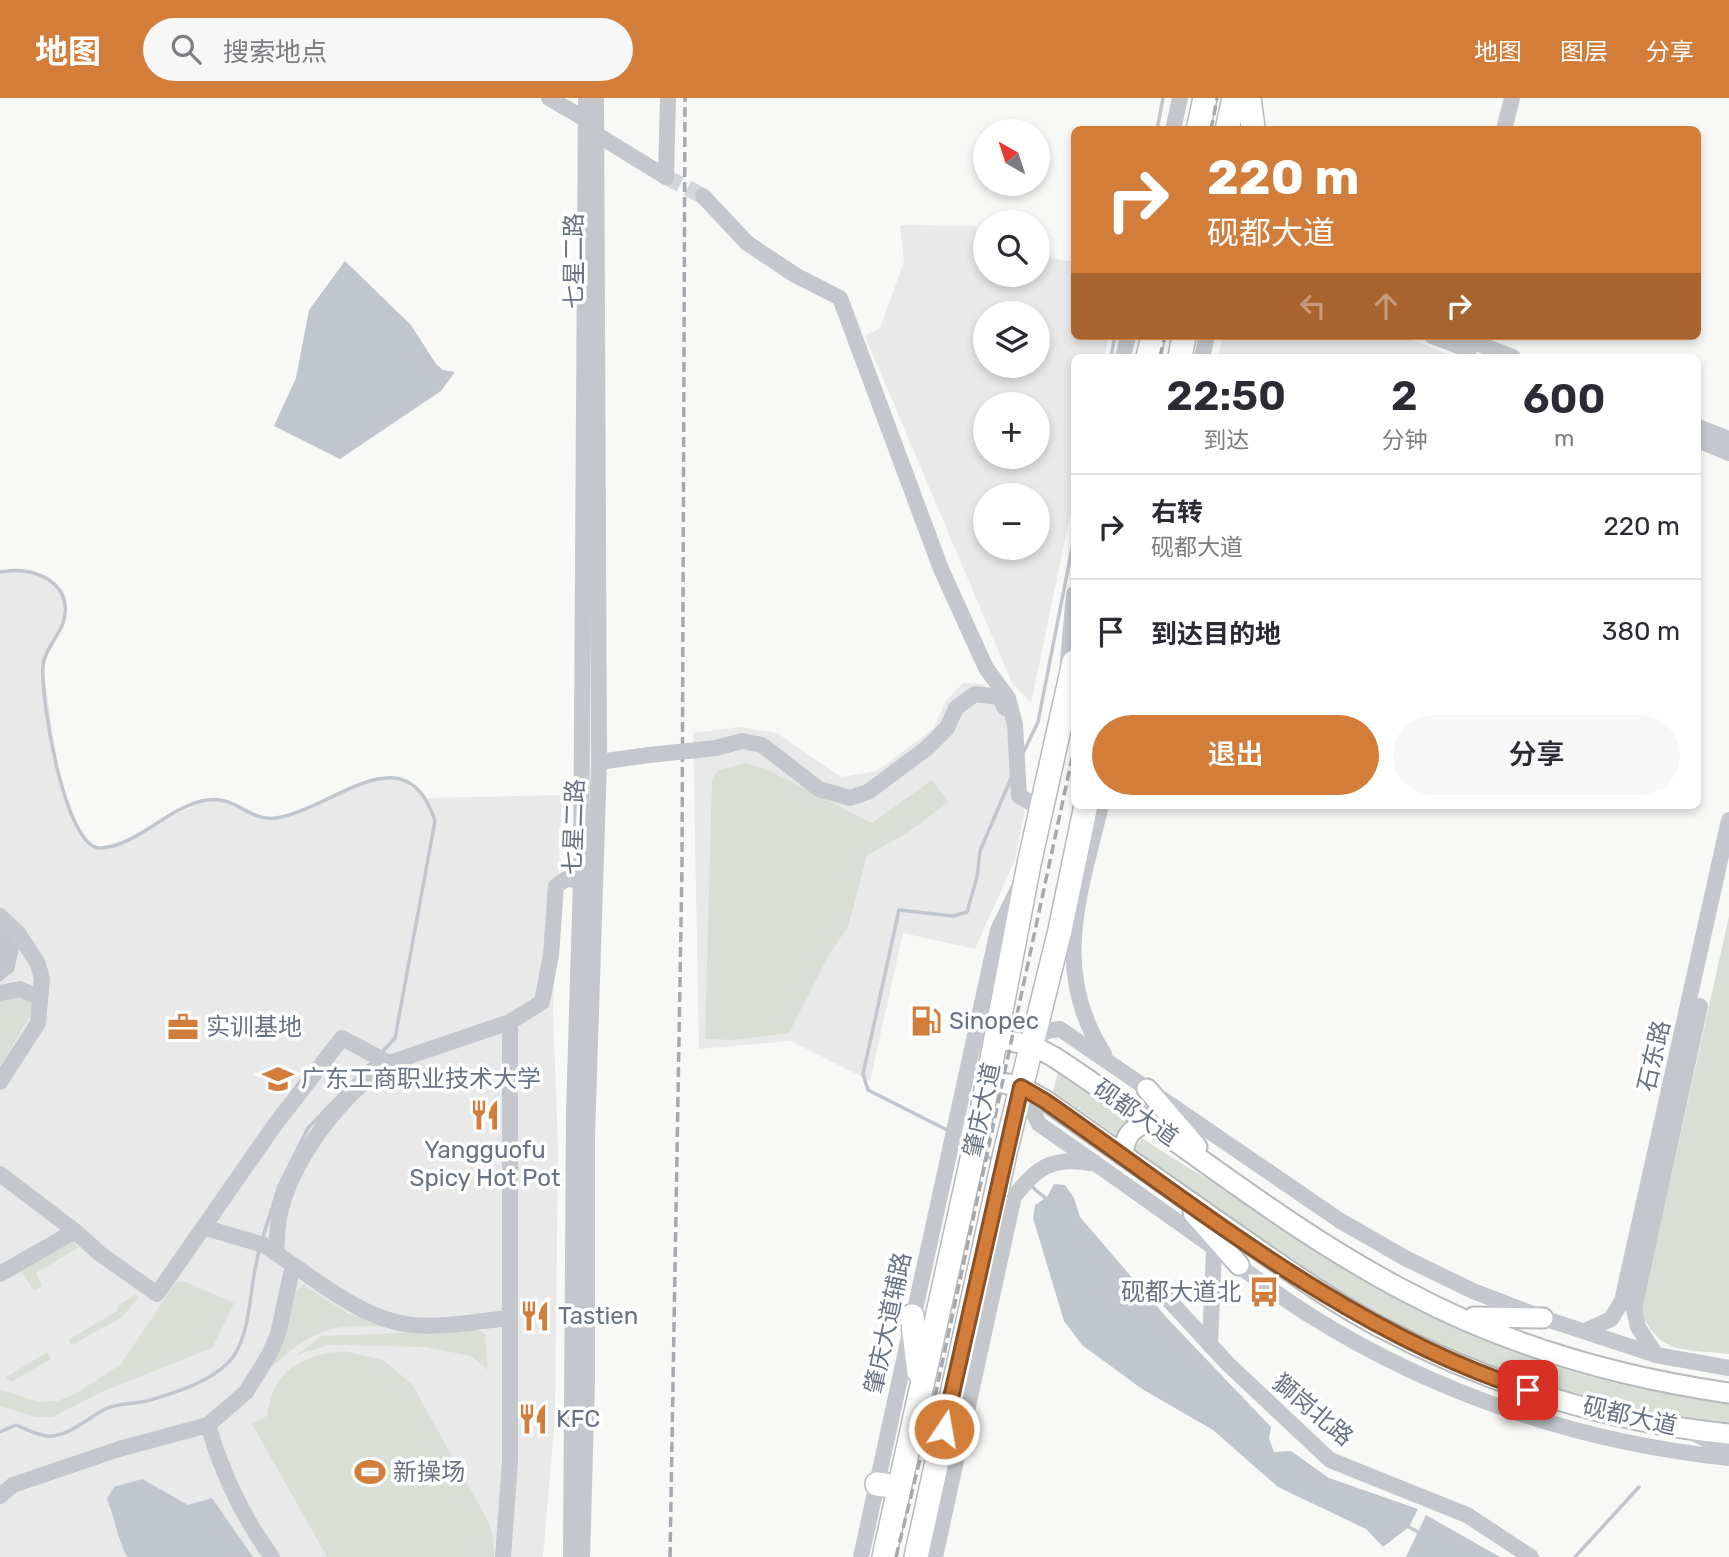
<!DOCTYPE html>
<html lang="zh">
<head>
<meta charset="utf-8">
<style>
  body { margin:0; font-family:Rubik,"Noto Sans SC",sans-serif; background:#f7f7f7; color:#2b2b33; height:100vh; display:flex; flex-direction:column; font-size:26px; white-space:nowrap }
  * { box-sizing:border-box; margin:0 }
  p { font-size:23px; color:#7c7c81 }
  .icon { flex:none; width:38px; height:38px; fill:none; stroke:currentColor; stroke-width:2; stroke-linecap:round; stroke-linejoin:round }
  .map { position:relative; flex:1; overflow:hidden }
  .panel { position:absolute; left:1071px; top:256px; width:630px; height:455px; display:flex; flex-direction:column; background:#fff; border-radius:10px; box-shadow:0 4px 10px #0003 }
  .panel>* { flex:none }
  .banner { position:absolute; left:1071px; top:28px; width:630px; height:214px; border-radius:10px; box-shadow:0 4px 10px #0003; background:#d37d3b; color:#fff; overflow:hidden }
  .needle { width:46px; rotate:321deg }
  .tools { position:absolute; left:973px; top:21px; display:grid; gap:14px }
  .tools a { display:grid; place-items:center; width:77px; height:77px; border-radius:50%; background:#fff; box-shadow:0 4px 10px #0003; font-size:35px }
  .pin { position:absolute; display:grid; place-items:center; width:60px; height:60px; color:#fff; margin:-30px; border-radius:14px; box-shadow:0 4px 10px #0006 }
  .me { position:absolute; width:77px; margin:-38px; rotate:12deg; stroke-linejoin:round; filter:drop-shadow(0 0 5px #0008) }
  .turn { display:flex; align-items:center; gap:24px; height:147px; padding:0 21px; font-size:32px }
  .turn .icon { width:91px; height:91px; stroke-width:2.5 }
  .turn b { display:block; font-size:49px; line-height:60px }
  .lanes { display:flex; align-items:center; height:66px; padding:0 21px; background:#0003; justify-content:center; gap:35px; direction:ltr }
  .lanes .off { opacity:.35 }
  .eta { display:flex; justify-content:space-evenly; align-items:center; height:119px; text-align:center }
  .eta b { font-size:42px; font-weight:600; line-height:49px }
  .cta { display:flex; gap:14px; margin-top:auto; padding:14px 21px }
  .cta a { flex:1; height:80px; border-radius:42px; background:#d37d3b; color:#fff; font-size:28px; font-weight:600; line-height:80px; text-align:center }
  .cta a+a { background:#f7f7f7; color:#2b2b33 }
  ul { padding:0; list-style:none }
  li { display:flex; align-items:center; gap:21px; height:105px; padding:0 21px; border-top:2px solid #e1e1e2 }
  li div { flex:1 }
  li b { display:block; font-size:26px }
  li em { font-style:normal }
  header { display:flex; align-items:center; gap:42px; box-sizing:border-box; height:98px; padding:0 35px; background:#d37d3b; color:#fff }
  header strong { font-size:33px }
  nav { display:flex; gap:38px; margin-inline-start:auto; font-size:24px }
  .search { width:490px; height:63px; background:#f7f7f7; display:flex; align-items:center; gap:18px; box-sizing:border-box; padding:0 24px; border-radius:38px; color:#7c7c81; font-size:26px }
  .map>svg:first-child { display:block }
</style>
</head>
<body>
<header>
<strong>地图</strong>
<div class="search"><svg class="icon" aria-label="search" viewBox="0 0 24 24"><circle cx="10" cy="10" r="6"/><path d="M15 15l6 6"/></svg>搜索地点</div>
<nav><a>地图</a><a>图层</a><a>分享</a></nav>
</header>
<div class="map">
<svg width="1729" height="1459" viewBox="0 0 1729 1459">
  <rect width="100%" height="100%" fill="#f8f8f6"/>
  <!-- built -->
  <g fill="#e9e9e9" fill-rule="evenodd">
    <path d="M900,127L976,128V149L985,151V177H1038V158L1074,164V238H1109L1104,259H1074V399L1031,605L1012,585L865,238L880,230L904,164ZM985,215H1038V268H985ZM985,306H1038V359H985ZM985,397H1038V450H985Z"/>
    <polygon points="1223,238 1402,238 1456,259 1218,259"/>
    <polygon points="3,473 36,474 50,480 60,492 64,506 63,523 43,567 60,687 82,739 91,748 101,751 122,743 206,702 223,701 242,709 257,720 275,721 310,712 355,687 375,681 396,679 427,700 562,697 553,912 558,1051 555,1319 543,1459 0,1459 0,474"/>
    <polygon points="963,585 982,586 996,593 1013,624 1025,712 1015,762 975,851 903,835 870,983 791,943 699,951 693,635 739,629 777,635 841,679 877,673 934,630 946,603"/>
  </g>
  <!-- green -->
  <g fill="#d9dfd7">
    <polygon points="746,665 766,671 872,725 932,682 949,704 906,736 867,757 848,829 828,858 789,935 735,942 705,941 712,682 718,672"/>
    <path d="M1729,818V1256C1687,1251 1660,1258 1641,1214Z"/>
    <polygon points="23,898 31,902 35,909 0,969 0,902"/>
    <polygon points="1058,974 1131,1025 1122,1041 1053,993"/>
    <path d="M1142,1040C1171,1060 1202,1077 1232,1096C1294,1136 1355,1179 1421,1213C1514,1261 1624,1295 1729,1303V1327C1617,1319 1498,1282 1399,1230C1337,1196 1277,1156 1219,1116C1190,1096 1164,1071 1135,1051Z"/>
    <polygon points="72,1140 78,1150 36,1175 42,1188 34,1193 19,1170"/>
    <polygon points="176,1184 186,1184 234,1205 212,1250 101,1294 53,1319 36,1319 0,1308 0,1291 39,1304 58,1303 77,1295 121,1266"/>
    <path d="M303,1187L349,1216L387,1229C326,1225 312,1233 266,1274L292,1196Z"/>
    <polygon points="135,1197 138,1200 121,1220 72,1247 69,1242 117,1213 117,1208"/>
    <polygon points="477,1232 485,1235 488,1272 471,1258 426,1249 328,1247 296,1257 322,1238"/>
    <path d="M344,1253L383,1262L412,1286L488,1423L494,1442V1459H327L252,1326L267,1318C273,1272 301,1257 344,1253Z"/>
    <polygon points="47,1254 51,1261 11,1284 6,1279"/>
  </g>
  <!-- water -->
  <g fill="#c1c6cd">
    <polygon points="345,163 411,227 436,266 443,272 455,274 441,293 340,361 274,328 296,280 309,212"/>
    <polygon points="0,828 10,836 19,850 14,873 0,884"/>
    <polygon points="1054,1086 1065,1087 1074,1100 1080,1119 1166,1219 1271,1329 1269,1340 1274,1354 1291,1353 1329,1380 1418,1411 1409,1429 1383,1449 1366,1431 1278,1389 1213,1332 1142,1291 1082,1247 1064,1223 1033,1120 1035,1107 1047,1099"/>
    <path d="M142,1381L188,1407L212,1400L253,1459H127C117,1439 115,1421 107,1401L114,1389Z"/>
    <polygon points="1426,1417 1500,1459 1406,1459"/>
  </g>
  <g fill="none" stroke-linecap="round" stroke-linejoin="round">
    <!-- stream -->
    <g stroke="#c1c6cd" stroke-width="3.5">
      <polyline points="1157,32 1163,0"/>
      <polyline points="1111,259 1115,238"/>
      <path d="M0,474C32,467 76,484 63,525C58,539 44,553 43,568C40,597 65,755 102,750C140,746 169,708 207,702C235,697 250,724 276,720C332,712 406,632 435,723L395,940L382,954"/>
      <polyline points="1023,655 1038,624 1074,440"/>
      <polyline points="949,1033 868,992 863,976 899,812 953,818 967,814 977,779 980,753 1012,678"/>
      <polyline points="982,1055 996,1064"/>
      <polyline points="1031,1088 1049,1103"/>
      <polyline points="262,1142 279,1088 308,1030 374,962"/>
      <path d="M0,1334L16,1327C25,1331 37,1337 47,1338C67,1340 88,1320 105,1311C118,1305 134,1306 147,1303C174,1295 215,1283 233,1259C253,1230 249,1183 260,1150"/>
      <polyline points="1405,1427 1420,1435"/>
      <polyline points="1575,1459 1639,1389"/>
    </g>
    <!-- minor-tunnel -->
    <polyline stroke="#d4d7da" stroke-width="16" stroke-dasharray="16 8" stroke-linecap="butt" points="666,79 703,98"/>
    <!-- major casing -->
    <g stroke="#b8babe" stroke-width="23">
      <g id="major">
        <path d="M998,941L1032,947L1054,959C1172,1036 1282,1129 1407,1194C1506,1247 1618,1279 1729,1295"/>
        <path d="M989,982L1021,989L1045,1002C1108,1046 1170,1090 1233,1134C1281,1167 1329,1202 1380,1229C1488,1286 1608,1324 1729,1336"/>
        <polyline points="1147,991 1197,1049"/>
        <path d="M1123,1057C1125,1038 1130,1031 1148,1024"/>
        <polyline points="1193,1115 1239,1167"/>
        <polyline points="1474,1219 1543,1220"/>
      </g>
    </g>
    <!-- highway casing -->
    <g stroke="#b7b9bd" stroke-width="26">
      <g id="highway">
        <polyline points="1249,0 1253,29"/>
        <polyline points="1198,32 1205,0"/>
        <polyline points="1227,32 1234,0"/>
        <polyline points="1148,259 1153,238"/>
        <polyline points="1180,259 1184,238"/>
        <polyline points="912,1218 919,1274"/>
        <polyline points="877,1386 899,1389"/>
        <polyline points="884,1459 978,1034 1029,766 1074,564"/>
        <polyline points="916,1459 1005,1055 1060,832 1086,707"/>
      </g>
    </g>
    <!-- minor -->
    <g stroke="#c4c7cb" stroke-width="16">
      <polyline points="549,0 585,21"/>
      <polyline points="1173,32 1180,0"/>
      <polyline points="1504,32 1512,0"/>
      <polyline points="596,36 666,79"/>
      <polyline points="666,79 668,0"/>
      <polyline points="703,98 747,145 795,177 840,200 941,471 986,570 1008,600 1015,627 1019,698 1041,710"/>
      <polyline points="1432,238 1469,252"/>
      <polyline points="1458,238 1513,259"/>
      <polyline points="1123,259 1128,238"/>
      <polyline points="1202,259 1207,238"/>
      <polyline points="1698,329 1729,341"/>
      <polyline points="1698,342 1729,355"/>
      <polyline points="1067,574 1074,496"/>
      <polyline points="716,650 742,643 762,647 819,691 850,700 868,694 927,650 947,630 956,610 975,596 999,599 1005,610"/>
      <polyline points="599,664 649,657"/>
      <path d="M1101,707C1080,796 1050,872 1104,956"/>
      <polyline points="0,818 18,835 37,864 42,880 38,925 0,984"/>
      <polyline points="0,895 20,891 38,899"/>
      <polyline points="1032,946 1046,933 1060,931 1339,1122 1405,1160 1473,1193 1543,1220 1656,1257 1729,1270"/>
      <path d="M1021,989L1039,1026C1097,1066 1154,1107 1212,1148C1245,1172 1277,1197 1311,1218C1437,1297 1582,1345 1729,1360"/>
      <polyline points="0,1076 75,1133"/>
      <path d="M1008,1105C1035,1074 1046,1057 1091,1065"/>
      <path d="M276,1153C277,1141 277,1127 280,1115C293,1059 342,996 389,965L510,924L542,904L551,857L556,788L566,781L581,782"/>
      <path d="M293,1167C330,1192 367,1222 412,1227C444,1230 478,1223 509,1220"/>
      <polyline points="0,1176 75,1133 99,1155 157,1196 274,1028 342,940 389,965"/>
      <polyline points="1166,1199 1228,1266 1330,1362 1467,1417 1531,1459"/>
      <polyline points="1585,1233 1611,1221 1622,1203 1729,722"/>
      <polyline points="1210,1247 1214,1150"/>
      <polyline points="1656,1257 1638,1229 1634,1211 1700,908"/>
      <path d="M208,1327C222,1376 242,1418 272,1459"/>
      <polyline points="1693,1335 1729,1352"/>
      <polyline points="0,1398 13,1387 119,1351 208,1327 246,1294 269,1257 278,1236 293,1167 264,1147 206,1130"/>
      <polyline points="503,1459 510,1363 510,924"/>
      <polyline points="571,1459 574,1014 581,782 586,0"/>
      <polyline points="582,1459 587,1284 587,1038 599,664 596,0"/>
      <polyline points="861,1459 998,832 1018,791"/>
      <polyline points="935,1459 1014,1098"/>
    </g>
    <!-- major -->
    <use href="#major" stroke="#fff" stroke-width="19"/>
    <!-- highway -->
    <use href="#highway" stroke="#fff" stroke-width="23"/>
    <!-- rail -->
    <g stroke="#a6a9af" stroke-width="3.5" stroke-dasharray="10 5" stroke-linecap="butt">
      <polyline points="1211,32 1217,0"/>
      <polyline points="1160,259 1165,238"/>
      <polyline points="670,1459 682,768 685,0"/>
      <polyline points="896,1459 931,1317 1074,651"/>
    </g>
    <!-- minor-bridge -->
    <polyline stroke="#c4c7cb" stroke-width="16" points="649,657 716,650"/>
  </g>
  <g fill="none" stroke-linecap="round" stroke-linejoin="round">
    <!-- route casing -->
    <g stroke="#895126" stroke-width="18">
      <path id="route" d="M944,1331L1021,989L1045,1003C1197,1109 1350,1235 1528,1292"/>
    </g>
    <!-- route -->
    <use href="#route" stroke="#d37d3b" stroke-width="12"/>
  </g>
  <!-- icons -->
  <defs>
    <g id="fuel-bare" transform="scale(2.415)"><path d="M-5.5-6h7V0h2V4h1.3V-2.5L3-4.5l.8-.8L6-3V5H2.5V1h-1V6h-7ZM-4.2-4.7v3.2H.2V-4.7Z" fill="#d37d3b" stroke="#fff" stroke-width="2.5" paint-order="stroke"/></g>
    <g id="office-bare" transform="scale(2.415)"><path d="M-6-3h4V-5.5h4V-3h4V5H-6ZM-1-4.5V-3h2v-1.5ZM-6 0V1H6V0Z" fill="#d37d3b" stroke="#fff" stroke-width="2.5" paint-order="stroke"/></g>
    <g id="university-bare" transform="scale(2.415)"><path d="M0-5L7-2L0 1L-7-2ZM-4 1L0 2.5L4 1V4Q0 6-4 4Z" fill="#d37d3b" stroke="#fff" stroke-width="2.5" paint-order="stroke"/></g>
    <g id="restaurant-bare" transform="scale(2.415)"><path d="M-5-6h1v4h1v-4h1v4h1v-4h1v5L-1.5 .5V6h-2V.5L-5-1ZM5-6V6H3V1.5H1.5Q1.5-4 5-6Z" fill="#d37d3b" stroke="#fff" stroke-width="2.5" paint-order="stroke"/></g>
    <g id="bus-bare" transform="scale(2.415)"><path d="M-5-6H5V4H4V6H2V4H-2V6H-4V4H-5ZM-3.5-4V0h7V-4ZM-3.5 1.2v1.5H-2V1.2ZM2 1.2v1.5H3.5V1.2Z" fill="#d37d3b" stroke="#fff" stroke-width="2.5" paint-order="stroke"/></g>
    <g id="stadium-bare" transform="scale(2.415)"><path d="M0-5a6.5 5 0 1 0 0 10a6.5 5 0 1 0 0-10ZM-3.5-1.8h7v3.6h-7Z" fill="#d37d3b" stroke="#fff" stroke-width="2.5" paint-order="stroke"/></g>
  </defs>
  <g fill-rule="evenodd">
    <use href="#fuel-bare" x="926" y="923"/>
    <use href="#office-bare" x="183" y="929"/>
    <use href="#university-bare" x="278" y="981"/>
    <use href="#restaurant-bare" x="485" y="1017"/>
    <use href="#bus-bare" x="1264" y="1194"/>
    <use href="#restaurant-bare" x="535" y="1218"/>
    <use href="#restaurant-bare" x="533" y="1321"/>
    <use href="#stadium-bare" x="370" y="1374"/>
  </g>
  <g text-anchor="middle" stroke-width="7" stroke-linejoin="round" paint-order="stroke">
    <!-- street labels -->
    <g font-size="24" fill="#6a7384" stroke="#fff">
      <text transform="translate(574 163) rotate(-90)" y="8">七星二路</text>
      <text transform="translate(574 729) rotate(-88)" y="8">七星二路</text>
      <text transform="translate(1654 958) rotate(-77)" y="8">石东路</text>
      <text transform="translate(982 1012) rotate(-78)" y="8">肇庆大道</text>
      <text transform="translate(1136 1015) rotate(35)" y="8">砚都大道</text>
      <text transform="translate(888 1225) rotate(-78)" y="8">肇庆大道辅路</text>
      <text transform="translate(1313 1312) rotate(40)" y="8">獅岗北路</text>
      <text transform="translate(1630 1318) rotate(13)" y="8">砚都大道</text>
    </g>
    <!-- poi labels -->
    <g font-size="24" fill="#6a7384" stroke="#fff" text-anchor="start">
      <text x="949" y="931">Sinopec</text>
      <text x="206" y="937">实训基地</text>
      <text x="301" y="989">广东工商职业技术大学</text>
      <text x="485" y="1060" text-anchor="middle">Yangguofu<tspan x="485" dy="28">Spicy Hot Pot</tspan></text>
      <text x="1241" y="1202" text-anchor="end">砚都大道北</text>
      <text x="558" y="1226">Tastien</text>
      <text x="556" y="1329">KFC</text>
      <text x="393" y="1382">新操场</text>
    </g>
  </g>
</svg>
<div class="tools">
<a><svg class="needle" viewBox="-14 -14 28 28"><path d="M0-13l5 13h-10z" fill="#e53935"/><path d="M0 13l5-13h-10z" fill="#7c7c81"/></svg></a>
<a><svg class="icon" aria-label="search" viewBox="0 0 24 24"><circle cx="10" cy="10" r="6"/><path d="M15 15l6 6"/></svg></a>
<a><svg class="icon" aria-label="layers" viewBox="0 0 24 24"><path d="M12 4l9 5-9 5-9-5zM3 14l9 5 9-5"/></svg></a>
<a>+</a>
<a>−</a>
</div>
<div class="pin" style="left:1528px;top:1292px;background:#d93025"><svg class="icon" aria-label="arrive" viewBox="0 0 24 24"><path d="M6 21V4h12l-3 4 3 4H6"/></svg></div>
<svg class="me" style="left:944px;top:1331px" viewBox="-20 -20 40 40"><circle r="17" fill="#d37d3b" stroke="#fff" stroke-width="3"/><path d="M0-11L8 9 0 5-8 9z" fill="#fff"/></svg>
<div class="banner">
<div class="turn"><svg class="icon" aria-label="right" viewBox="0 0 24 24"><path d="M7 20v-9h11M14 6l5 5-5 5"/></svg><div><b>220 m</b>砚都大道</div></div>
<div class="lanes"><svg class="icon off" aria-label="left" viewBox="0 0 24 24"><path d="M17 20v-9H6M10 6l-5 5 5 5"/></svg><svg class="icon off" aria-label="ahead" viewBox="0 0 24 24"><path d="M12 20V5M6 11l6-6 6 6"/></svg><svg class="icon" aria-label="right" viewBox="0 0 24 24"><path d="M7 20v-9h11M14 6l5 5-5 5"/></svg></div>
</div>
<section class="panel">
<div class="eta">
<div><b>22:50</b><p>到达</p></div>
<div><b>2</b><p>分钟</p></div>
<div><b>600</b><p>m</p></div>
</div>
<ul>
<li><svg class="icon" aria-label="right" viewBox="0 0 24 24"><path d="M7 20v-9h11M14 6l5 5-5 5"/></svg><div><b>右转</b><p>砚都大道</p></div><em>220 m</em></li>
<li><svg class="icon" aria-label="arrive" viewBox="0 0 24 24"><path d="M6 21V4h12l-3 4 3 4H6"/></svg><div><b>到达目的地</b></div><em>380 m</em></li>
</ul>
<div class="cta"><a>退出</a><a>分享</a></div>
</section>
</div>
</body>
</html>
